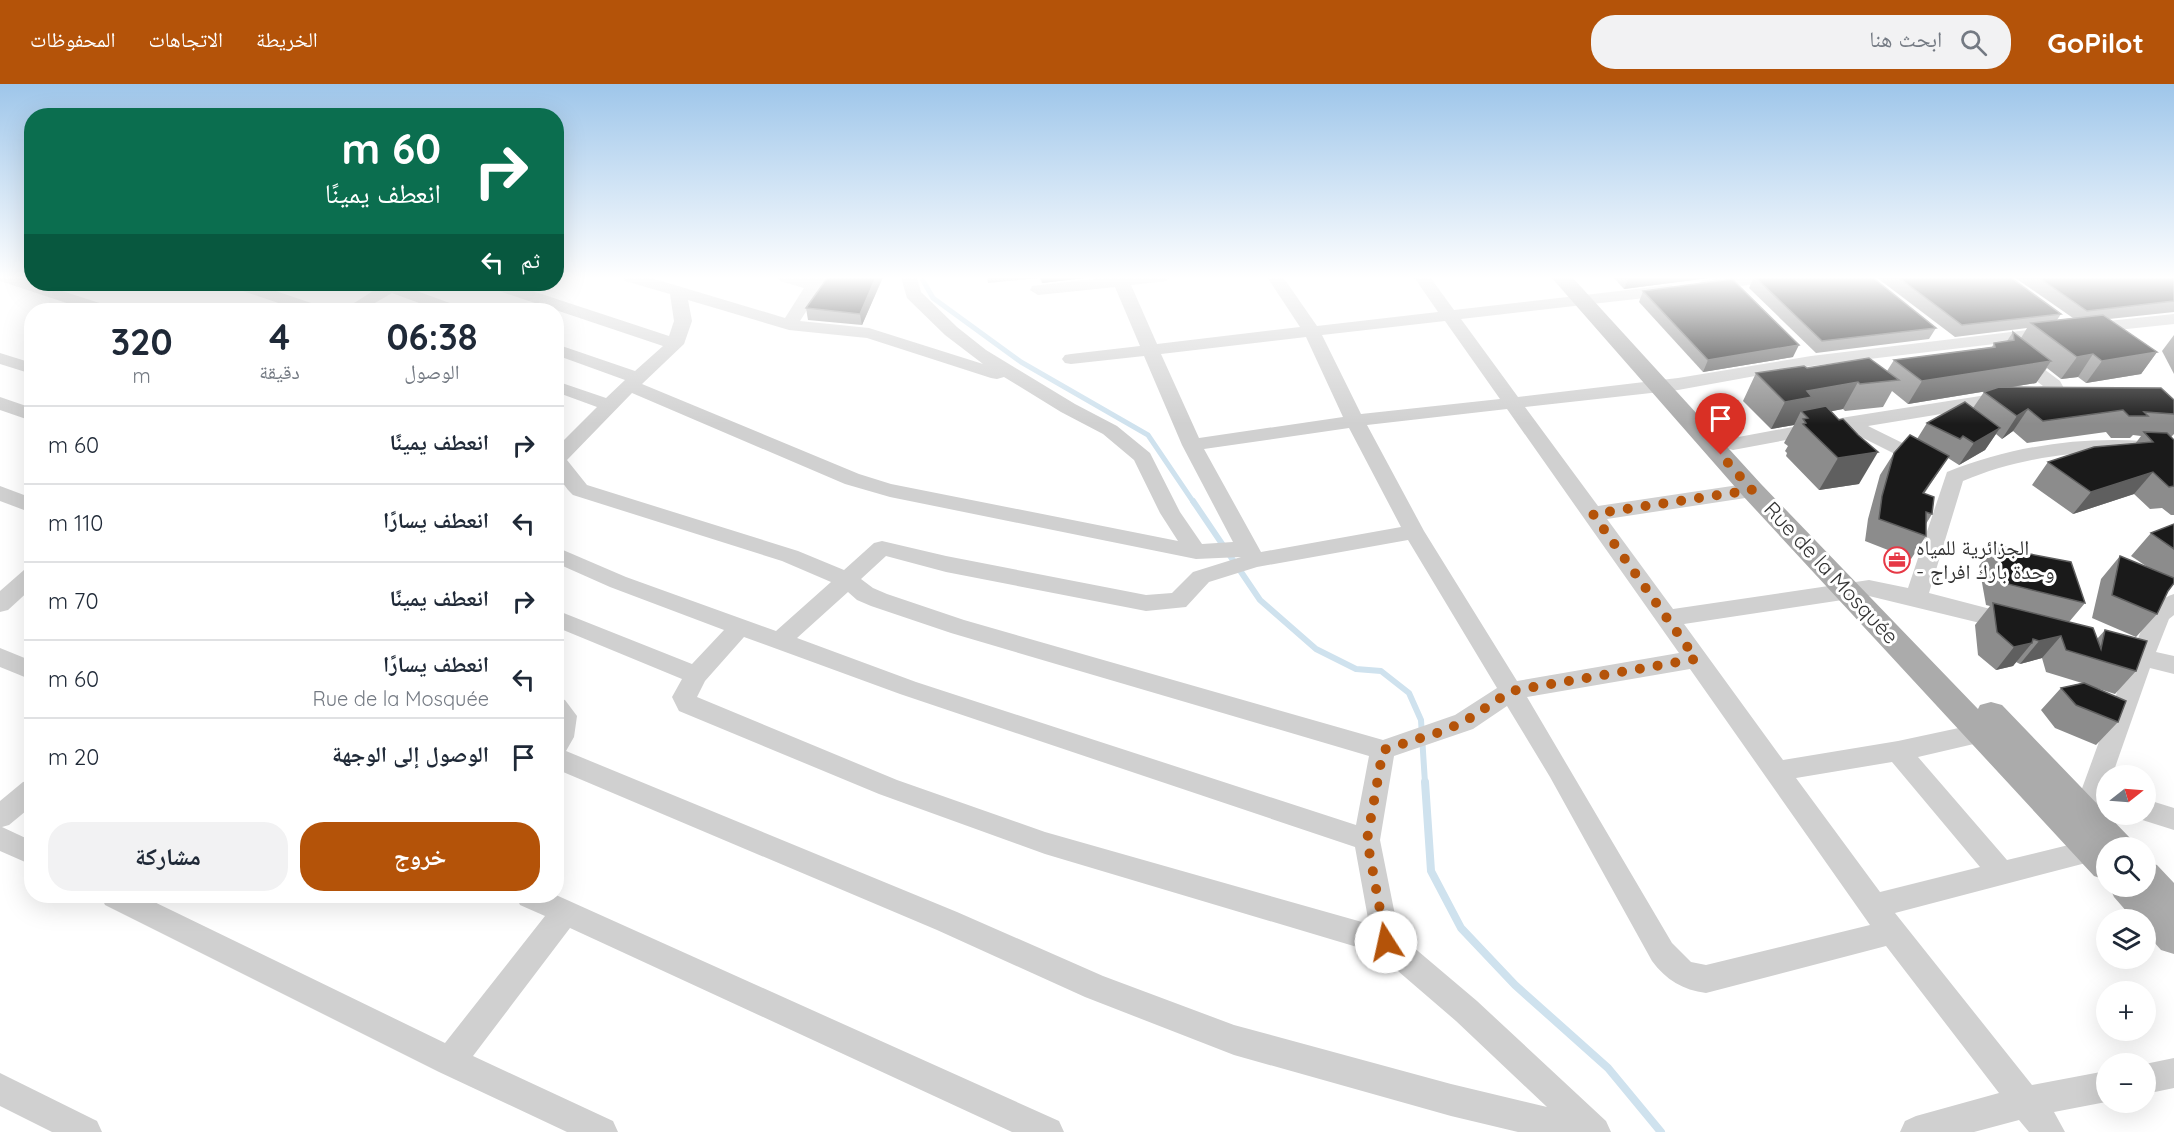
<!DOCTYPE html>
<html lang="ar">
<head>
<meta charset="utf-8">
<style>
  body { margin:0; font-family:Quicksand,"Noto Naskh Arabic",sans-serif; background:#f2f2f3; color:#1f2937; direction:rtl; height:100vh; display:flex; flex-direction:column; font-size:22px; white-space:nowrap }
  * { box-sizing:border-box; margin:0 }
  p { font-size:20px; color:#747a83 }
  .icon { flex:none; width:33px; height:33px; fill:none; stroke:currentColor; stroke-width:2; stroke-linecap:round; stroke-linejoin:round }
  .map { position:relative; flex:1; overflow:hidden; direction:ltr }
  .details { position:absolute; left:24px; top:219px; width:540px; height:600px; display:flex; flex-direction:column; background:#fff; border-radius:24px; box-shadow:0 6px 24px #0002; direction:rtl }
  .details>* { flex:none }
  .banner { position:absolute; left:24px; top:24px; width:540px; height:183px; border-radius:24px; box-shadow:0 6px 24px #0002; direction:rtl; background:#0b6e4f; color:#fff; overflow:hidden }
  .needle { width:39px; rotate:73deg }
  .controls { position:absolute; left:2096px; top:681px; display:grid; gap:12px }
  .controls a { display:grid; place-items:center; width:60px; height:60px; border-radius:50%; background:#fff; box-shadow:0 6px 24px #0002; font-size:30px }
  .pin { position:absolute; display:grid; place-items:center; width:51px; height:51px; color:#fff; margin:-62px -26px; border-radius:50% 50% 50% 0; rotate:-45deg; box-shadow:0 0 6px #0007 }
  .pin .icon { rotate:45deg }
  .me { position:absolute; width:66px; margin:-33px; rotate:350deg; stroke-linejoin:round; filter:drop-shadow(0 0 4px #0008) }
  .turn { display:flex; align-items:center; gap:21px; height:126px; padding:0 24px; font-size:27px }
  .turn .icon { width:78px; height:78px; stroke-width:2.5 }
  .turn b { display:block; font-size:42px; line-height:51px }
  .then { display:flex; align-items:center; height:57px; padding:0 24px; background:#0003; gap:12px; font-size:22px }
  .eta { display:flex; justify-content:space-evenly; align-items:center; height:102px; text-align:center }
  .eta b { font-size:36px; font-weight:700; line-height:42px }
  .button { display:flex; gap:12px; margin-top:auto; padding:12px 24px }
  .button a { flex:1; height:69px; border-radius:24px; background:#b45309; color:#fff; font-size:24px; font-weight:700; line-height:69px; text-align:center }
  .button a+a { background:#f2f2f3; color:#1f2937 }
  ul { padding:0; list-style:none }
  li { display:flex; align-items:center; gap:18px; height:78px; padding:0 24px; border-top:2px solid #e0e1e3 }
  li div { flex:1 }
  li b { display:block; font-size:22px }
  li em { font-style:normal }
  header { display:flex; align-items:center; gap:36px; box-sizing:border-box; height:84px; padding:0 30px; background:#b45309; color:#fff }
  header strong { font-size:28px }
  nav { display:flex; gap:33px; margin-inline-start:auto; font-size:21px }
  .search { width:420px; height:54px; background:#f2f2f3; display:flex; align-items:center; gap:15px; box-sizing:border-box; padding:0 21px; border-radius:24px; color:#747a83; font-size:22px }
  .map>svg:first-child { display:block }
</style>
</head>
<body>
<header>
<strong>GoPilot</strong>
<div class="search"><svg class="icon" aria-label="search" viewBox="0 0 24 24"><circle cx="10" cy="10" r="6"/><path d="M15 15l6 6"/></svg>ابحث هنا</div>
<nav><a>الخريطة</a><a>الاتجاهات</a><a>المحفوظات</a></nav>
</header>
<div class="map">
<svg width="2174" height="1048" viewBox="0 0 2174 1048">
  <rect width="100%" height="100%" fill="#fff"/>
  <g fill="none" stroke-linecap="round" stroke-linejoin="round">
    <!-- stream-far2 -->
    <polyline stroke="#cfe2ee" stroke-width="5" points="921,193 933,214 1021,278 1148,351 1194,419"/>
    <!-- stream-far1 -->
    <polyline stroke="#cfe2ee" stroke-width="6" points="1193,417 1260,516 1316,565 1356,585 1381,587 1409,609 1421,636 1425,699"/>
    <!-- stream -->
    <polyline stroke="#cfe2ee" stroke-width="8" points="1425,698 1431,787 1461,844 1515,901 1608,984 1661,1048"/>
    <!-- minor -->
    <g fill="#d0d0d0" fill-rule="evenodd">
      <polygon points="0,193 20,193 32,197 32,200 40,200 109,222 112,226 88,226 0,197"/>
      <path d="M623,193H648L785,234L804,204L780,197L778,193H802L810,195L812,193H828L800,237L869,244L983,280L945,251L907,214L901,193H917L921,208L957,243L986,266L1075,320L1117,342L1150,369L1180,428L1202,460L1233,458L1182,361L1144,272L1071,280L1065,279L1062,275L1065,271L1071,270L1140,262L1115,203L1038,211L1030,206L1032,202L1111,193H1169L1167,197L1131,201L1157,260L1300,243L1267,193H1283L1317,242L1438,228L1414,193H1430L1454,226L1671,201L1679,206L1671,211L1461,235L1518,313L1678,294L1811,272L2053,243L2059,244L2062,248L2059,252L2053,253L1811,282L1678,306L1525,323L1598,422L1752,399L1759,401L1762,406L1759,411L1752,413L1607,435L1673,525L1869,496L1908,504L1947,388C2019,359 2097,350 2174,360V372C2103,363 2030,369 1963,397L1929,509L2021,533L2024,539L2021,545L2013,547L1869,512L1684,540L1783,676L1898,657L1982,639L1991,642L1994,649L1991,656L1918,673L2007,776L2105,752L2114,755L2118,764H2106L2105,774L1895,829L2032,1001L2106,987V1018L2054,1028L2065,1048H2029L2019,1036L1974,1048H1900L1905,1037L1916,1032L1999,1009L1886,862L1706,909C1683,906 1666,896 1652,877L1550,693L1507,622L1473,645L1394,672L1380,756L1399,851L1477,917L1606,1037L1611,1048H1518L1451,1032L1234,971L1085,913L937,846L556,685V614L565,616L577,632L574,653L566,667L957,828L1103,892L1234,941L1451,1000L1547,1023L1456,937L1377,869L1045,770L879,710L679,627L672,613L682,595L556,543V526L692,580L724,546L610,503L556,479V463L626,493L776,547L831,498L782,477L573,411C558,397 556,383 556,364L597,323L556,308V297L606,314L625,296L556,271V260L635,287L663,262L490,204L488,200H511L669,252L674,237L670,210L625,197ZM688,216L789,246L867,254L991,294L997,295L1004,293L1061,328L1103,350L1134,376L1160,429L1178,457L891,400L859,390L642,300L684,260L692,237ZM1445,237L1500,315L1361,330L1322,251ZM1306,253L1343,333L1199,354L1161,270ZM632,309L845,400L890,413L1196,475L1241,473L1193,488L1172,509L1146,511L946,472L882,457L874,459L844,486L798,467L587,401L567,376ZM1507,325L1679,569L1517,597L1424,447L1367,341ZM1349,344L1401,443L1261,468L1204,365ZM1408,456L1497,604L1455,631L1383,656L964,536L887,510L873,504L861,495L886,472L946,488L1146,527L1186,523L1209,498L1257,483ZM848,508L857,516L871,522L951,549L1369,672L1356,741L916,598L797,554ZM744,553L900,610L1355,763L1369,840L1045,748L897,696L697,613L705,597ZM1690,585L1870,841L1706,881L1691,878L1672,859L1527,613ZM1892,678L1980,783L1880,808L1796,694Z"/>
      <polygon points="1732,193 1783,193 1775,198 1704,206 1696,201 1704,196"/>
      <polygon points="232,200 255,200 320,222 323,226 299,226 234,204"/>
      <polygon points="384,200 404,200 403,202 458,222 461,226 438,226 392,209 363,226 343,226"/>
      <polygon points="2174,230 2174,240 2089,249 2083,248 2080,244 2083,240 2089,239"/>
      <polygon points="0,269 32,279 32,290 0,280"/>
      <polygon points="2018,269 2024,270 2060,297 2065,306 2063,310 1868,342 1931,373 1934,377 1931,381 1924,383 1917,381 1845,345 1733,366 1726,364 1723,360 1726,356 1733,354 1847,333 2043,302 2012,278 2009,274 2012,270"/>
      <polygon points="0,313 32,324 32,337 0,326"/>
      <polygon points="0,402 32,414 32,429 0,417"/>
      <polygon points="32,483 32,504 8,526 0,528 0,507 24,486"/>
      <path d="M2174,510V531L2169,535L2156,568L2174,572V590L2150,584L2112,692H2106V710L2102,718L2093,721L2084,718L2080,710L2128,578L2103,571L2099,565L2103,559L2111,556L2135,562C2144,541 2150,517 2174,510Z"/>
      <polygon points="0,564 32,577 32,596 0,583"/>
      <polygon points="32,696 32,722 9,741 2,743 32,757 32,781 0,767 0,717 23,698"/>
      <polygon points="2145,715 2174,724 2174,746 2136,734 2134,730 2145,730"/>
      <polygon points="556,811 1059,1037 1064,1048 1012,1048 570,844 473,972 613,1037 618,1048 567,1048 439,988 105,821 101,812 142,812 445,959 545,832 520,821 516,812"/>
      <polygon points="2174,974 2174,1004 2145,1010 2145,980"/>
      <polygon points="0,989 97,1037 102,1048 52,1048 0,1022"/>
    </g>
    <!-- major -->
    <g fill="#ababab" fill-rule="evenodd">
      <polygon points="1551,193 1572,193 1761,400 1978,625 1980,621 1991,618 2002,621 2130,754 2135,764 2106,764 2106,796 2094,792 1743,412"/>
      <polygon points="2145,777 2157,781 2174,799 2174,870 2161,866 2145,848 2145,836 2134,836 2114,813 2109,802 2145,802"/>
    </g>
  </g>
  <!-- wall -->
  <g fill="#8c8c8c">
    <polygon points="883,193 862,241 808,236 806,224"/>
    <polygon points="987,193 1093,193 1042,199 1040,194 988,199"/>
    <polygon points="1613,193 1716,193 1624,205"/>
    <polygon points="1754,193 1872,193 1936,244 1929,255 1816,269 1749,204"/>
    <polygon points="1876,193 2010,193 2061,230 2057,236 2073,234 2014,193 2174,193 2174,228 2109,235 2157,268 2141,290 2086,299 2078,293 2061,295 2047,284 2036,299 2012,303 2174,316 2174,350 2171,353 2174,356 2174,431 2171,431 2162,424 2150,425 2134,410 2073,430 2032,401 2048,378 2135,360 2141,352 2133,351 2130,354 2111,354 2106,348 2027,359 2013,347 2002,355 1996,350 1985,366 1959,381 1948,374 1945,378 1924,410 1932,430 1926,440 1926,452 1911,475 1865,457 1868,435 1880,391 1894,369 1917,355 1927,339 1973,324 1984,308 1988,307 1908,320 1892,307 1883,323 1845,327 1843,325 1831,327 1859,400 1819,406 1786,372 1787,369 1785,367 1788,362 1784,359 1794,341 1771,345 1743,317 1756,289 1807,284 1887,287 1894,276 1992,263 1994,259 2007,257 2013,248 2021,254 2027,244 1955,253"/>
    <polygon points="1643,207 1793,273 1703,288 1639,218"/>
    <polygon points="2174,251 2174,290 2162,267"/>
    <polygon points="2174,440 2174,501 2173,500 2168,507 2157,530 2136,553 2092,534 2101,495 2120,472 2149,484 2131,472 2151,449"/>
    <polygon points="1996,460 2085,519 2069,538 2097,555 2105,546 2136,587 2115,610 2093,603 2118,638 2096,661 2055,644 2041,626 2061,604 2082,599 2046,588 2042,574 2020,580 2016,578 2013,582 1996,586 1978,571 1975,541 1990,522 1986,521 1979,482"/>
  </g>
  <!-- shaded-wall -->
  <g fill="#5f5f5f">
    <polygon points="876,193 883,193 862,241 860,230"/>
    <polygon points="1041,193 1093,193 1042,199"/>
    <polygon points="1629,193 1716,193 1624,205"/>
    <polygon points="1799,261 1793,273 1703,288 1708,276"/>
    <polygon points="2157,268 2141,290 2086,299 2102,277"/>
    <polygon points="2093,270 2078,293 2061,295 2077,273"/>
    <polygon points="2051,277 2036,299 1908,320 1922,297"/>
    <polygon points="1858,298 1843,325 1807,332 1801,327 1794,341 1771,345 1785,318 1807,307"/>
    <polygon points="2028,325 2013,347 2002,355 2017,332"/>
    <polygon points="2000,344 1985,366 1959,381 1974,359"/>
    <polygon points="1878,368 1859,400 1819,406 1838,374"/>
    <polygon points="2153,388 2134,410 2073,430 2091,408"/>
    <polygon points="2061,552 2042,574 2020,580 2039,557"/>
    <polygon points="2032,559 2013,582 1996,586 2014,563"/>
  </g>
  <!-- building -->
  <g fill="#1a1a1a" stroke="#5f5f5f" stroke-width="1.5">
    <polygon points="828,193 876,193 860,230 806,224"/>
    <polygon points="1755,193 1872,193 1936,244 1822,257"/>
    <polygon points="1898,193 2010,193 2061,230 1962,241"/>
    <polygon points="2038,193 2174,193 2174,217 2087,227"/>
    <polygon points="1732,195 1799,261 1708,276 1643,207"/>
    <polygon points="2103,231 2157,268 2102,277 2093,270 2077,273 2031,239"/>
    <polygon points="2013,248 2051,277 1922,297 1894,276 1995,263 1994,259 2014,256"/>
    <polygon points="1869,274 1899,296 1860,300 1858,298 1807,307 1812,313 1785,318 1756,289 1804,282 1807,284"/>
    <polygon points="1999,303 2161,304 2174,316 2174,330 2144,328 2148,332 2129,332 2123,326 2043,337 2028,325 2017,332 1984,308"/>
    <polygon points="1965,318 2000,344 1974,359 1963,352 1960,355 1927,339"/>
    <polygon points="1826,322 1839,336 1843,335 1858,351 1878,368 1838,374 1803,340 1806,339 1803,335 1808,334 1801,327"/>
    <polygon points="2144,348 2167,349 2174,356 2174,402 2169,403 2153,388 2091,408 2048,378 2094,363 2153,358"/>
    <polygon points="1910,351 1949,372 1923,409 1934,413 1932,430 1926,428 1926,452 1879,435 1882,412 1894,369"/>
    <polygon points="2174,440 2174,465 2151,449"/>
    <polygon points="1996,460 2030,470 2071,478 2085,519 2004,499"/>
    <polygon points="2120,472 2174,494 2174,499 2168,507 2157,530 2112,511"/>
    <polygon points="1993,519 2093,544 2101,565 2105,546 2147,557 2136,587 2066,566 2061,552 2039,557 2033,555 2032,559 2014,563 1997,548"/>
    <polygon points="2084,599 2126,617 2118,638 2076,621 2061,604"/>
  </g>
  <!-- sky -->
  <linearGradient id="sky" x2="0" y2="1"><stop stop-color="#9ec6ea"/><stop offset="0.57" stop-color="#fff"/><stop offset="1" stop-color="#fff" stop-opacity="0"/></linearGradient>
  <rect width="2174" height="340" fill="url(#sky)"/>
  <g fill="none" stroke-linecap="round" stroke-linejoin="round">
    <!-- route -->
    <polyline stroke="#b45309" stroke-width="10" stroke-dasharray="0 18" points="1386,858 1367,756 1383,666 1440,648 1464,638 1511,607 1696,575 1593,430 1752,406 1721,371"/>
  </g>
  <!-- icons -->
  <defs>
    <g id="office-ring" transform="scale(1.35)"><circle r="9.5" fill="#fff" stroke="#e63946" stroke-width="1.5"/><path d="M-6-3h4V-5.5h4V-3h4V5H-6ZM-1-4.5V-3h2v-1.5ZM-6 0V1H6V0Z" fill="#e63946"/></g>
  </defs>
  <g fill-rule="evenodd">
    <use href="#office-ring" x="1897" y="476"/>
  </g>
  <g text-anchor="middle" stroke-width="6" stroke-linejoin="round" paint-order="stroke">
    <!-- poi labels -->
    <g font-size="21" fill="#333" stroke="#fff" text-anchor="start">
      <text x="1916" y="471">الجزائرية للمياه<tspan x="1916" dy="24">- وحدة بارك افراج</tspan></text>
    </g>
    <!-- street labels -->
    <g font-size="21" fill="#333" stroke="#fff">
      <text transform="translate(1831 489) rotate(47)" y="7">Rue de la Mosquée</text>
    </g>
  </g>
</svg>
<div class="controls">
<a><svg class="needle" viewBox="-14 -14 28 28"><path d="M0-13l5 13h-10z" fill="#e53935"/><path d="M0 13l5-13h-10z" fill="#747a83"/></svg></a>
<a><svg class="icon" aria-label="search" viewBox="0 0 24 24"><circle cx="10" cy="10" r="6"/><path d="M15 15l6 6"/></svg></a>
<a><svg class="icon" aria-label="layers" viewBox="0 0 24 24"><path d="M12 4l9 5-9 5-9-5zM3 14l9 5 9-5"/></svg></a>
<a>+</a>
<a>−</a>
</div>
<div class="pin" style="left:1721px;top:371px;background:#d93025"><svg class="icon" aria-label="arrive" viewBox="0 0 24 24"><path d="M6 21V4h12l-3 4 3 4H6"/></svg></div>
<svg class="me" style="left:1386px;top:858px" viewBox="-20 -20 40 40"><circle r="19" fill="#fff"/><path d="M0-13L10 11 0 6-10 11z" fill="#b45309"/></svg>
<div class="banner">
<div class="turn"><svg class="icon" aria-label="right" viewBox="0 0 24 24"><path d="M7 20v-9h11M14 6l5 5-5 5"/></svg><div><b>60 m</b>انعطف يمينًا</div></div>
<div class="then">ثم<svg class="icon" aria-label="left" viewBox="0 0 24 24"><path d="M17 20v-9H6M10 6l-5 5 5 5"/></svg></div>
</div>
<section class="details">
<div class="eta">
<div><b>06:38</b><p>الوصول</p></div>
<div><b>4</b><p>دقيقة</p></div>
<div><b>320</b><p>m</p></div>
</div>
<ul>
<li><svg class="icon" aria-label="right" viewBox="0 0 24 24"><path d="M7 20v-9h11M14 6l5 5-5 5"/></svg><div><b>انعطف يمينًا</b></div><em>60 m</em></li>
<li><svg class="icon" aria-label="left" viewBox="0 0 24 24"><path d="M17 20v-9H6M10 6l-5 5 5 5"/></svg><div><b>انعطف يسارًا</b></div><em>110 m</em></li>
<li><svg class="icon" aria-label="right" viewBox="0 0 24 24"><path d="M7 20v-9h11M14 6l5 5-5 5"/></svg><div><b>انعطف يمينًا</b></div><em>70 m</em></li>
<li><svg class="icon" aria-label="left" viewBox="0 0 24 24"><path d="M17 20v-9H6M10 6l-5 5 5 5"/></svg><div><b>انعطف يسارًا</b><p>Rue de la Mosquée</p></div><em>60 m</em></li>
<li><svg class="icon" aria-label="arrive" viewBox="0 0 24 24"><path d="M6 21V4h12l-3 4 3 4H6"/></svg><div><b>الوصول إلى الوجهة</b></div><em>20 m</em></li>
</ul>
<div class="button"><a>خروج</a><a>مشاركة</a></div>
</section>
</div>
</body>
</html>
